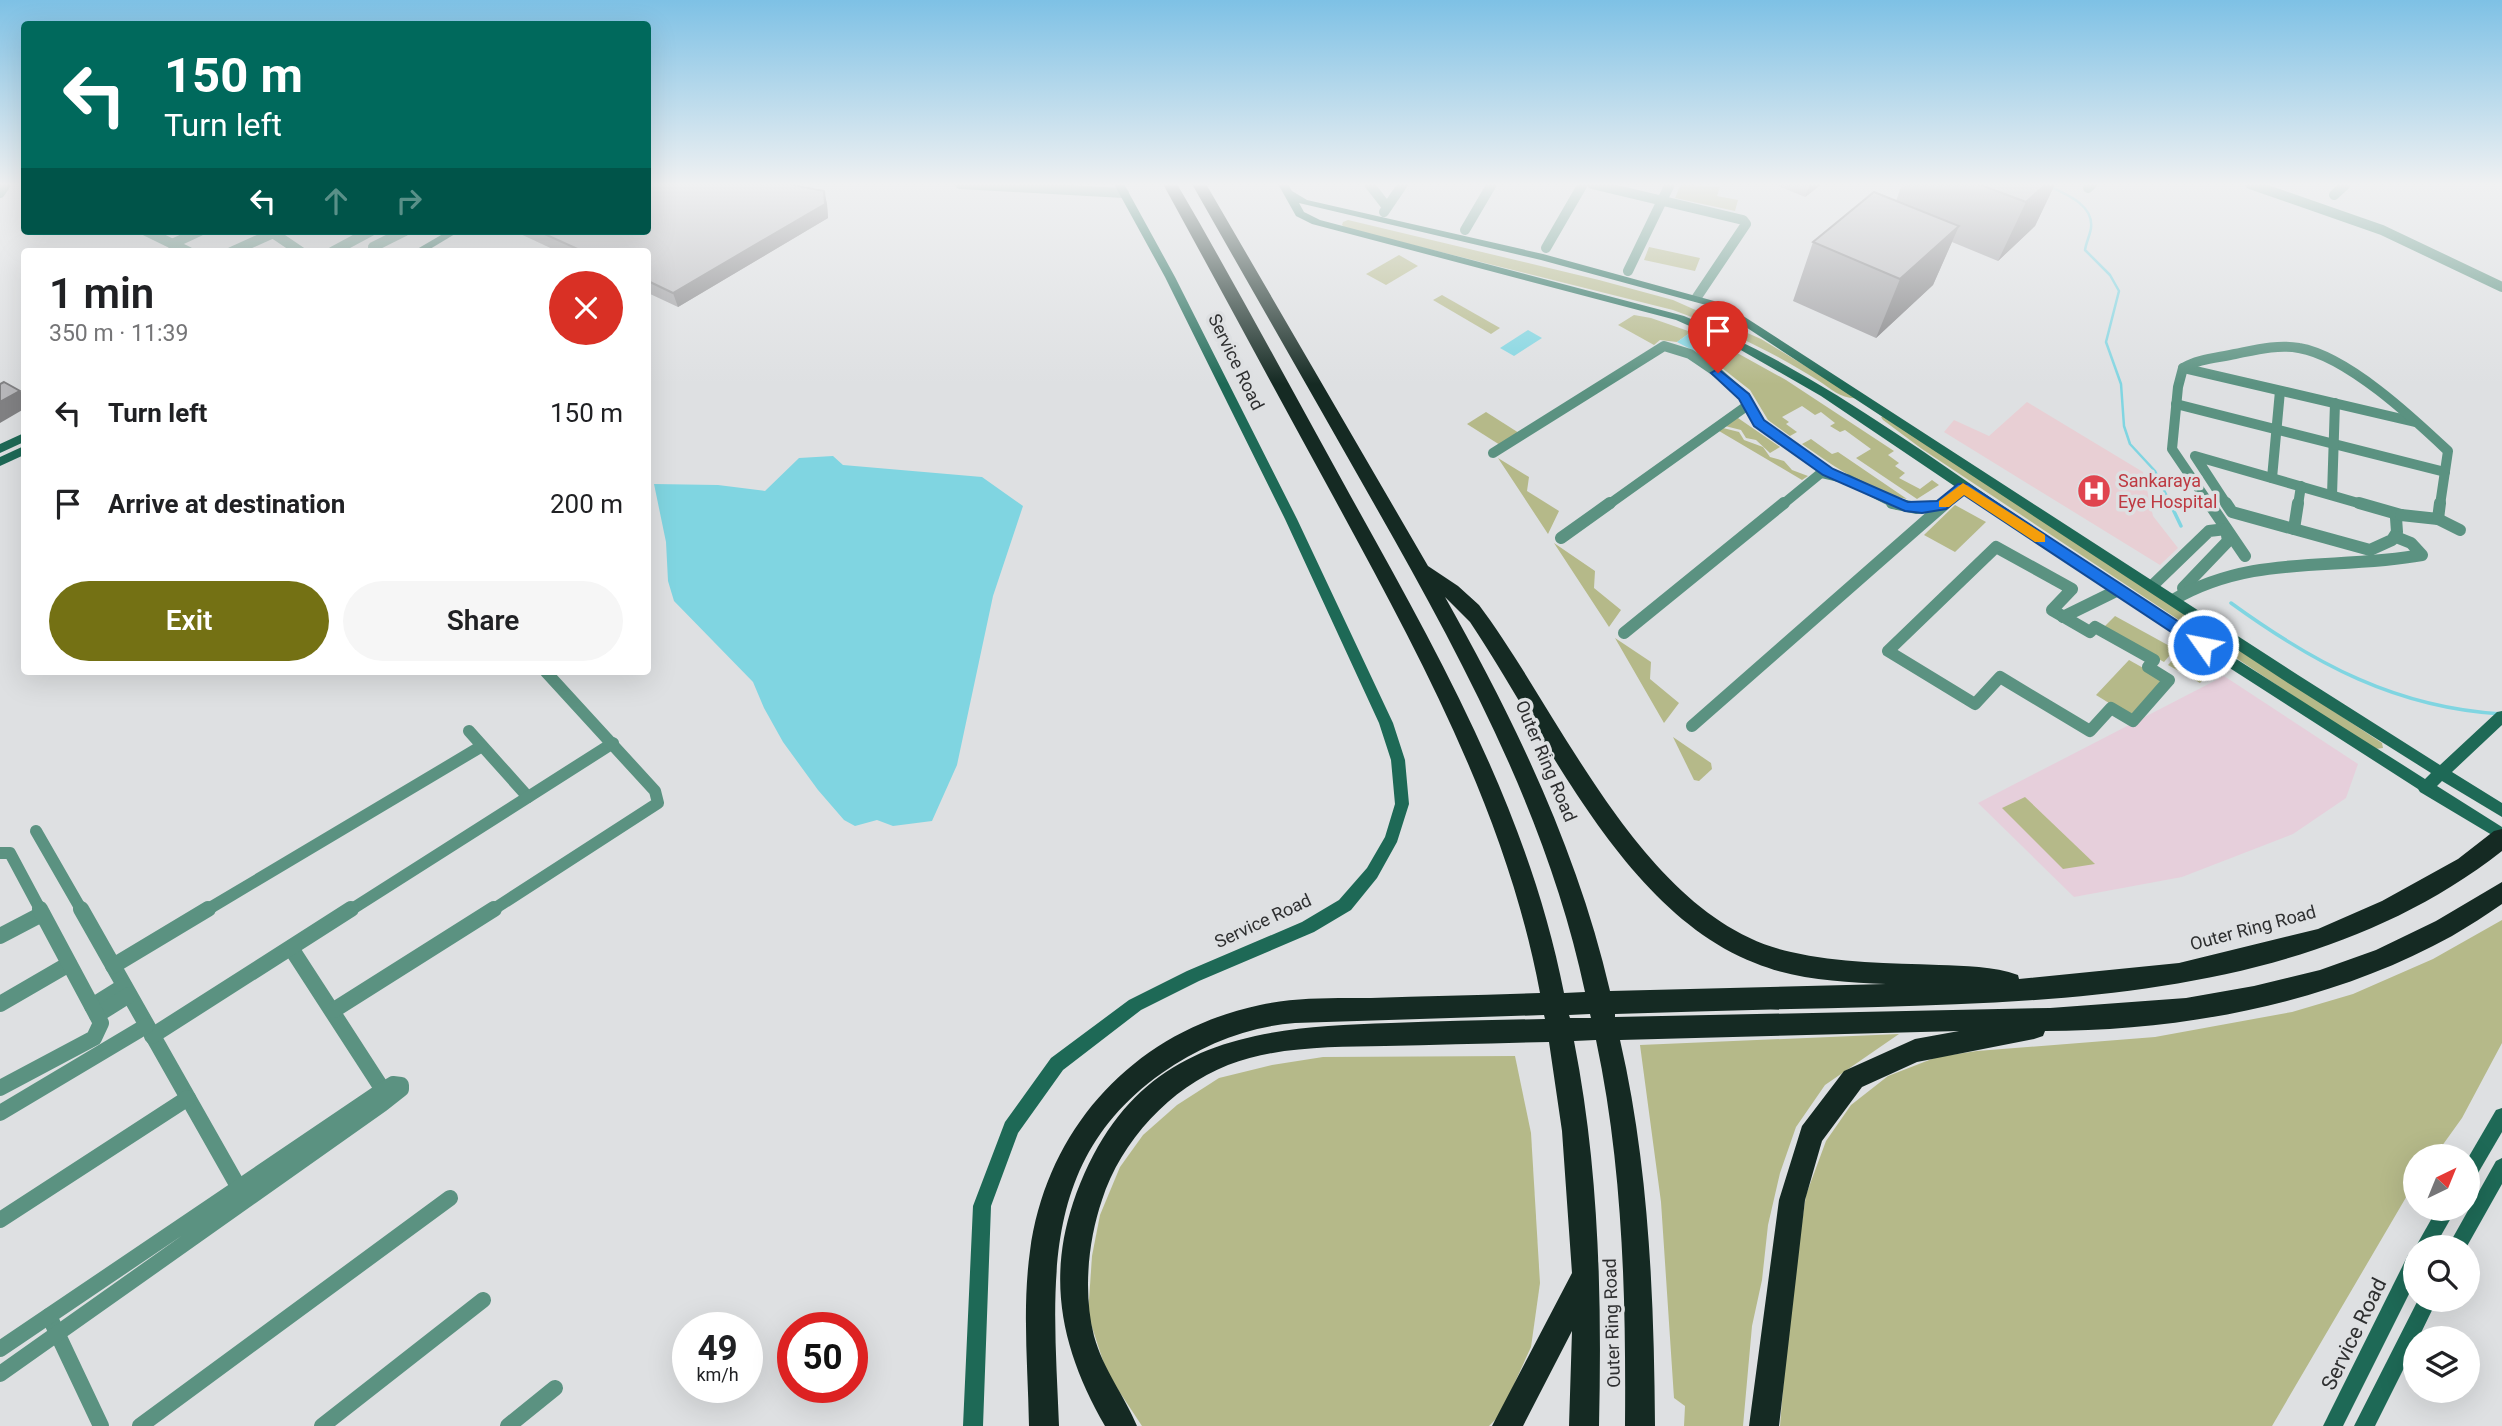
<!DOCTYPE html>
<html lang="en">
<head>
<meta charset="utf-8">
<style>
  body { margin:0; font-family:Roboto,sans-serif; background:#f6f6f6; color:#202124; height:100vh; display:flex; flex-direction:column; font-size:26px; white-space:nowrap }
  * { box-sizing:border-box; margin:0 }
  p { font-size:23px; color:#757577 }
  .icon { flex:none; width:38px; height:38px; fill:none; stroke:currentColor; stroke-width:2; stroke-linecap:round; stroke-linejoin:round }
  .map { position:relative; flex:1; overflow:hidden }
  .details { position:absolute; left:21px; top:248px; width:630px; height:427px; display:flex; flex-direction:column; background:#fff; border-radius:7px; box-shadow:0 7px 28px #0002 }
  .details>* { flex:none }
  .guide { position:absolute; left:21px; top:21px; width:630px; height:214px; border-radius:7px; box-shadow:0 7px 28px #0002; background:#00695c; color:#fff; overflow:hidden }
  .needle { width:46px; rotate:43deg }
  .tools { position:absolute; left:2403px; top:1144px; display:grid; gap:14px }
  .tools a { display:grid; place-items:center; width:77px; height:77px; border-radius:50%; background:#fff; box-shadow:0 7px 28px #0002; font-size:35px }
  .speed { position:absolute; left:672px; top:1312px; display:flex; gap:14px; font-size:35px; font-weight:700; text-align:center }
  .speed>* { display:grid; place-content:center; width:91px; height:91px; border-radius:50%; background:#fff; box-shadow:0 7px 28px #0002; line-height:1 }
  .speed small { font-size:18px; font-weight:400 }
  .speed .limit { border:10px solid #d22; background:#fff; color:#111 }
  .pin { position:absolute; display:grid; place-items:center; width:60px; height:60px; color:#fff; margin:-72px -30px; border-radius:50% 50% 50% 0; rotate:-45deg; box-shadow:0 0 7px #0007 }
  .pin .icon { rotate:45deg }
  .me { position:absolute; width:77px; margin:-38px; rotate:303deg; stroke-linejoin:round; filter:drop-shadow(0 0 5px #0008) }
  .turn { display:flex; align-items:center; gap:24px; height:147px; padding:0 28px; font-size:32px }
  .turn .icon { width:91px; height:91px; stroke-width:2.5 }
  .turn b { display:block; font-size:49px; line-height:60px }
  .lanes { display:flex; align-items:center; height:66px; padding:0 28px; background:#0003; justify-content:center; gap:35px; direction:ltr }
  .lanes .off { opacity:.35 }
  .round { display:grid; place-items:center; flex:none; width:74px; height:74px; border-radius:37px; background:#f6f6f6 }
  .overview { display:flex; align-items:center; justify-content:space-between; height:119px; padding:0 28px }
  h1 { font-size:42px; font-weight:600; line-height:52px }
  .cta { display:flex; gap:14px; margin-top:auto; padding:14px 28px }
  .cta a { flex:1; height:80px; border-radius:42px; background:#747114; color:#fff; font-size:28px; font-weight:600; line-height:80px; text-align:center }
  .cta a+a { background:#f6f6f6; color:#202124 }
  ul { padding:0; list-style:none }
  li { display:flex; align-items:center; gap:21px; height:91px; padding:0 28px }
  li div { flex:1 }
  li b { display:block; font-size:26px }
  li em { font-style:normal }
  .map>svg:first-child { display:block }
</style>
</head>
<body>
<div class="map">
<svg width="2502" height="1426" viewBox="0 0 2502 1426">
  <rect width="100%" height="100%" fill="#dee0e2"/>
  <!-- commercial -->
  <polygon fill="#e6cfdb" points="2224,676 2358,764 2346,798 2293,834 2182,877 2074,897 1978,803"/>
  <!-- medical -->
  <polygon fill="#e8cfd4" points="2027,402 2143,472 2153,516 2178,548 2160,565 1944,432 1954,420 1989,436"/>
  <!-- green -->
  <g fill="#b5b989">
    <polygon points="1681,184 1720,187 1717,196 1738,200 1735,211 1675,198"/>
    <path d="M1348,220L1599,280L1673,300L1761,339L1858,398C1843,400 1831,389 1819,381C1773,352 1725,329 1673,310L1345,228L1342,225L1343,222Z"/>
    <polygon points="1649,247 1700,258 1695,271 1644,260"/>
    <polygon points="1399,255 1418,266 1386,285 1366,274"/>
    <polygon points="1442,295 1500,328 1491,334 1433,300"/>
    <polygon points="1634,315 1651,318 1691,332 1677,342 1660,340 1654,345 1618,325"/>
    <polygon points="1730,349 1786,380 1894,451 1888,455 1899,463 1895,466 1905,473 1899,478 1920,489 1932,480 1939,485 1917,499 1856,458 1871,449 1845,430 1840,432 1830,426 1835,423 1821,412 1815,415 1802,406 1782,417 1789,422 1786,424 1797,432 1790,436 1768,420 1750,390 1713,361"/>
    <polygon points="1486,412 1519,433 1500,445 1467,424"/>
    <polygon points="1885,416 2382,743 2383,748 2375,749 2346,731 1922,449 1883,420 1881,417"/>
    <polygon points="1735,418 1738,418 1780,447 1770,453 1756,440 1746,438 1741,430 1725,426"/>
    <polygon points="1723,428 1739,432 1744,440 1763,447 1770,457 1784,461 1792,470 1808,476 1802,480 1719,431"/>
    <path d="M1811,439L1832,454L1838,452L1907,499C1870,492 1832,465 1802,444Z"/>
    <polygon points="1498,458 1529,477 1527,491 1559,511 1548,534"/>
    <polygon points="1955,505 1986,522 1955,552 1924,535"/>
    <polygon points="1554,543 1595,571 1594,588 1621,610 1609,627"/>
    <polygon points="2115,616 2175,649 2164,662 2103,628"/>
    <polygon points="1615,638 1651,662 1650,679 1679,703 1664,723"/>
    <polygon points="2181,650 2213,668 2200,683 2168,665"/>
    <polygon points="2129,660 2163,679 2130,716 2096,695"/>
    <polygon points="1673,737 1711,763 1712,769 1699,781 1694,780"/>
    <polygon points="2025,797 2095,864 2063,869 2002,808"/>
    <polygon points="2502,920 2502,1043 2462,1118 2434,1157 2415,1157 2415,1182 2272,1426 1780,1426 1790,1302 1806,1195 1826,1141 1851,1105 1888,1076 1937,1057 1977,1051 2155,1037 2292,1012 2353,994 2433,959"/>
    <polygon points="1899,1034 1825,1085 1796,1127 1780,1173 1768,1225 1762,1280 1752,1326 1743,1426 1684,1426 1685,1406 1674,1398 1661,1202 1640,1045"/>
    <polygon points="1515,1056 1531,1133 1540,1283 1531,1347 1500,1415 1489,1426 1142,1426 1107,1373 1088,1315 1092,1256 1100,1215 1120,1167 1143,1135 1177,1105 1219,1078 1272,1065 1323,1057"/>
  </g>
  <!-- water -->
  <g fill="#80d5e1">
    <polygon points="1528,330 1542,338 1514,356 1500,348"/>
    <polygon points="1691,332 1730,349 1713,361 1677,342"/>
    <polygon points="833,456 843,465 982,477 1023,506 993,596 957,765 932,821 893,826 877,820 855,826 844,820 818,790 783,742 764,708 753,682 674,601 668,581 666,542 654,484 718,485 765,491 799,458"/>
  </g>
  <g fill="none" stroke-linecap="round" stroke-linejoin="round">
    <!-- stream-far1 -->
    <path stroke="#80d5e1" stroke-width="2.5" d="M2049,186C2066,194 2094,205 2091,228C2090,235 2086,243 2085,250L2110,275L2119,291L2106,342L2121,384L2124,426L2130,444L2155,471L2171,505"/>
    <!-- stream -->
    <g stroke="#80d5e1" stroke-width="3.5">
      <polyline points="2170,503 2181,526"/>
      <path d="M2231,603C2315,664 2397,708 2502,714"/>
    </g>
    <!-- street-far2 -->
    <g stroke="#5b9281" stroke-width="10">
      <polyline points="960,184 1124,193"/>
      <polyline points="1369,184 1387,207"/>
      <polyline points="1592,184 1743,220 1746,224 1697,297"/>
      <polyline points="2250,184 2382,230 2502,287"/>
      <polyline points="2088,188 2092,184"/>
      <polyline points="0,193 6,184"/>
      <polyline points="2334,195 2345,185"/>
      <polyline points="1384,212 1403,184"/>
      <polyline points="1465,230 1492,184"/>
      <polyline points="146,231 189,252"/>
      <polyline points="273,233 301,252"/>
      <polyline points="172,244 200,231"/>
      <polyline points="373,247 405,231"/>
      <polyline points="1546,248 1583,184"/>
      <polyline points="231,252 278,231"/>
      <polyline points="332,252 371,231"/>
      <polyline points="1628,271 1670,184"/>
      <polyline points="2183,368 2415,422"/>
      <polyline points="2176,404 2445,472"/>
      <polyline points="1493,453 1664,346 1690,354 1718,373 1744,396 1759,423 1828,472"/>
      <polyline points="2272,478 2280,391"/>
      <polyline points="2332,495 2335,403"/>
      <polyline points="1608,505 1748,405"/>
      <polyline points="1782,505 1821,473 1847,479 1898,505"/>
      <polyline points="1944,505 1963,488"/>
      <path d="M2210,505L2172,449L2178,387L2183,368C2198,359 2217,358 2235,354C2255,350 2278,344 2299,348C2347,356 2413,418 2448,451L2440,505"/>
      <polyline points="2227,505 2195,456 2365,505"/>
      <polyline points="2298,505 2301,486"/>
    </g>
    <!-- street-far1 -->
    <g stroke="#5b9281" stroke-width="12">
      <polyline points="1892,503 1916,508 1941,506"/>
      <polyline points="2209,503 2245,556"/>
      <polyline points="2226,503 2232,512 2370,550 2392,540 2397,532 2396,518 2401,515"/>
      <polyline points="2359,503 2401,515"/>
      <polyline points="2401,515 2438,519 2440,503"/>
      <polyline points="2438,519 2460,530"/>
      <polyline points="2294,529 2298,503"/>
      <polyline points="1561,538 1610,503"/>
      <polygon points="1996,547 2072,589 2052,610 2090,632 2095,627 2154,660 2148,667 2169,680 2133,721 2111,708 2090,731 2000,677 1975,704 1888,651"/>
      <polyline points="2152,586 2209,531 2226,529"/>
      <polyline points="2183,588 2228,541 2226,529"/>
      <path d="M2173,600C2254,553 2334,571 2422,555L2411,543L2396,537"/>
      <polyline points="2063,617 2118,590"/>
      <polyline points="1624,633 1784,503"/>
      <polyline points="1692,726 1946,503"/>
      <polyline points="469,731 528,797"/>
      <polyline points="36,831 82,911"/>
      <polyline points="0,853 10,853 41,911"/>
      <polyline points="205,911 482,746"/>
      <polyline points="349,911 613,743"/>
      <polyline points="491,911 658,803 655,791 546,672"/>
    </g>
    <!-- street -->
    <g stroke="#5b9281" stroke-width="16">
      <polyline points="81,909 243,1195"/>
      <polyline points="0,936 42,914"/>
      <polyline points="291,948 383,1090"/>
      <polyline points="113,966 208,909"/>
      <polyline points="0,1004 69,964"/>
      <polyline points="92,1006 124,986"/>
      <polyline points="334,1010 494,909"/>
      <polyline points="97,1015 129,995"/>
      <polyline points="152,1036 351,909"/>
      <polyline points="0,1088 94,1038 101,1023 40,909"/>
      <polyline points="0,1113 146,1026"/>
      <polyline points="0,1220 188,1098"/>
      <polyline points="49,1316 101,1426"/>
      <polyline points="0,1349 383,1090 393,1084 401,1085 401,1089 382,1104 0,1374"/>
      <polyline points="140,1426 450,1198"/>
      <polyline points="322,1426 483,1300"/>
      <polyline points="508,1426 555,1388"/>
    </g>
    <!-- secondary -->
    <g fill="#1e6956" fill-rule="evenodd">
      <polygon points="1114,184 1124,184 1175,277 1297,519 1393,723 1405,760 1409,804 1397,842 1377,878 1351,910 1314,932 1199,981 1141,1010 1063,1070 1018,1133 991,1206 983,1426 963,1426 973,1206 1005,1122 1051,1058 1129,1000 1187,971 1302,922 1339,900 1367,868 1385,837 1395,804 1391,760 1379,723 1285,519 1165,277"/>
      <path d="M1278,184H1288L1292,191L1307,200L1543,254L1714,301L1737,312L2298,675L2440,765L2497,712L2502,711V725L2452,772L2502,803V817L2442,781L2437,786L2502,827V841L2420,792L2418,789L2113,593L1821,396L1732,345L1676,320L1312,224L1296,216ZM1299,203L1541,260L1706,305L1729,316L2288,683L2431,773L2425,779C2295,696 2165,615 2037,529C1923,453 1812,368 1684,316L1320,220L1304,212Z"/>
      <polygon points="448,231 460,231 425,252 412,252"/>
      <polygon points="24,433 24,442 0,453 0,444"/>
      <polygon points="24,446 24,455 0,466 0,457"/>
      <polygon points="2502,1108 2502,1132 2474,1180 2468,1183 2468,1158 2496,1110"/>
      <polygon points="2502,1158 2502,1184 2466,1248 2447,1248 2496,1161"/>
      <polygon points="2437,1209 2456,1209 2434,1248 2415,1248"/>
      <polygon points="2415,1253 2415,1282 2343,1426 2323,1426 2408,1255"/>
      <polygon points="2418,1300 2437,1300 2418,1339 2415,1339 2415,1346 2375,1426 2354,1426"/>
    </g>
    <!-- highway -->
    <path fill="#152a23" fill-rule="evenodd" d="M1163,184H1177L1199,222C1250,312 1300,404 1350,495C1438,653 1529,813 1564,993L1585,992C1548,816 1461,657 1373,502C1313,396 1252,290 1192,184H1206L1428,566L1458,586L1479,605C1562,715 1644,920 1791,952C1839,963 1890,963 1939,965C1964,966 1994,966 2018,975L2019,979L2179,963L2318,929L2382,901L2458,859L2494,831L2502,829V851C2326,989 2093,1001 1878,1007C1790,1009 1703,1011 1615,1014V1017L2050,1008L2186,998L2254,986L2320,970L2376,950L2436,921L2502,882V904C2486,915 2469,926 2452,936C2331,1003 2184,1031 2045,1031L2043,1036L2034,1039L1917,1062L1862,1087L1822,1141L1805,1200L1779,1426H1749L1779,1200L1802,1126L1844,1071L1915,1039L1959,1031L1620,1040C1649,1166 1654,1297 1655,1426H1625C1626,1297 1623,1167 1596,1040L1574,1041C1599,1168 1602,1297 1599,1426H1569L1572,1331L1523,1426H1492L1572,1273L1562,1131L1549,1042C1495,1043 1440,1045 1385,1046C1334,1047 1277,1046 1228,1065C1170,1088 1121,1141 1102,1200C1088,1241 1083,1293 1094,1336C1103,1369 1124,1395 1137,1426H1105C1064,1355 1046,1284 1073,1203C1128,1044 1242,1027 1391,1023C1442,1021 1494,1020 1545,1019L1544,1015L1295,1023C1246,1027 1202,1045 1162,1073C1036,1162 1054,1291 1059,1426H1029C1028,1368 1022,1309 1030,1251C1047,1126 1136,1031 1260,1005C1296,997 1334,998 1371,998C1427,996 1484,995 1540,993C1507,815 1419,654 1333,496C1276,392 1220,288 1163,184ZM1445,597L1470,622C1546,735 1622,911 1755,963C1796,980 1843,982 1886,984L1610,991C1578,852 1515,721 1445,597ZM1590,1014L1591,1018H1570L1569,1015Z"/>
  </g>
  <!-- wall -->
  <g fill="#9f9fa2">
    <polygon points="1774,184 1822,184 1805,197"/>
    <polygon points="1902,184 2055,184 2035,226 1998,261 1952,242 1933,285 1876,338 1793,301 1813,242 1896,201"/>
    <polygon points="824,191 827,204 828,218 678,307 648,293 648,252 559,252 514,231 648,231"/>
  </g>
  <!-- shaded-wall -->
  <g fill="#828284">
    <polygon points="1810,184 1822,184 1805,197"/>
    <polygon points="2046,184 2055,184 2035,226 1998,261 2026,202"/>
    <polygon points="824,191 827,204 828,218 678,307 673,293"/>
    <polygon points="1959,226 1933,285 1876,338 1900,279"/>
    <polygon points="20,391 24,396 24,409 0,423 0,402"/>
  </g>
  <!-- building -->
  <g fill="#b9b9bc" stroke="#828284" stroke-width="2">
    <polygon points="648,184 788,184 824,191 825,204 673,293 648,281 648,252 584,252 538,231 648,231"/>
    <polygon points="1978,184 2046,184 2026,202"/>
    <polygon points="1874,192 1959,226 1900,279 1813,242"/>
    <polygon points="4,382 20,391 0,402 0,384"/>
  </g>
  <!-- sky -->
  <linearGradient id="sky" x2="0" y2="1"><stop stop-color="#7ec1e5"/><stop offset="0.48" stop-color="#f0f1f2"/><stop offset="1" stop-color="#f0f1f2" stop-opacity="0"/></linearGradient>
  <rect width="2502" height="384" fill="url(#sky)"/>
  <!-- route -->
  <polygon fill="#1a73e8" stroke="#114b97" stroke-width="2" points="1718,369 1749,394 1764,420 1833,469 1908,502 1937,501 1958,484 1968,484 2208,641 2211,645 2208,649 2197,649 1964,495 1946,509 1922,513 1905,511 1823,475 1754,426 1739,399 1711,373"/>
  <!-- slow -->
  <polygon fill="#f59e0b" points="1963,483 2045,535 2045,542 2035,542 1964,495 1949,507 1939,507 1939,501"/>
  <!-- icons -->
  <defs>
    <g id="hospital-disc" transform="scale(1.75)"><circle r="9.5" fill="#e0444e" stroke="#dee0e2"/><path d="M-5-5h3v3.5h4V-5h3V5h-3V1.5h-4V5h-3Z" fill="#fff"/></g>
  </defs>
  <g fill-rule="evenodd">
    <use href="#hospital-disc" x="2094" y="491"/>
  </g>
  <g text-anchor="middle" stroke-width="7" stroke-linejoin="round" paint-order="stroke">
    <!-- street labels -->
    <g font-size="18" fill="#2e2f30" stroke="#dee0e2">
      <text transform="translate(1236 362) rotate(64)" y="6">Service Road</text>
      <text transform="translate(1546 761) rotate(67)" y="6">Outer Ring Road</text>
      <text transform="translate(1263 921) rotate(-25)" y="6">Service Road</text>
      <text transform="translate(2253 928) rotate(-15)" y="6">Outer Ring Road</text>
      <text transform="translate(1612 1323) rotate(-92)" y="6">Outer Ring Road</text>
    </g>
    <!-- health labels -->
    <g font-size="18" fill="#be3a42" stroke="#dee0e2" text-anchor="start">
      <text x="2118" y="487">Sankaraya<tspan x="2118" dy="21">Eye Hospital</tspan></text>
    </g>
    <!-- near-street labels -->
    <g font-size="21" fill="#2e2f30" stroke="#dee0e2">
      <text transform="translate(2354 1334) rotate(-64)" y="7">Service Road</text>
    </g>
  </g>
</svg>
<div class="tools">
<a><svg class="needle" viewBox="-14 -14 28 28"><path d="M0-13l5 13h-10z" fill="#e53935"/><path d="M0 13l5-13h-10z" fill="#757577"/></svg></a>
<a><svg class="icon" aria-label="search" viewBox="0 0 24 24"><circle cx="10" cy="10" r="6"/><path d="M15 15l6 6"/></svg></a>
<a><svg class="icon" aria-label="layers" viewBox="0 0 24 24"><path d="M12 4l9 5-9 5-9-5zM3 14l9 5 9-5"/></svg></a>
</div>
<div class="speed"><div>49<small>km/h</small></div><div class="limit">50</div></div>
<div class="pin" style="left:1718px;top:373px;background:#d93025"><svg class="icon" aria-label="arrive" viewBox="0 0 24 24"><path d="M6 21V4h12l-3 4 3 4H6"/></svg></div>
<svg class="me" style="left:2203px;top:645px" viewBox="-20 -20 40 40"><circle r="17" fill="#1a73e8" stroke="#fff" stroke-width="3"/><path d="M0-11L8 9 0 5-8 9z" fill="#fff"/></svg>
<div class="guide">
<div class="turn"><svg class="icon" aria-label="left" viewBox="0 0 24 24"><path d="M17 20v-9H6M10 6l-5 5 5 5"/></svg><div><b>150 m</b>Turn left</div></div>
<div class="lanes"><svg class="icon" aria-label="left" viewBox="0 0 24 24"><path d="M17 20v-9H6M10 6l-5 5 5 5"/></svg><svg class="icon off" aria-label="ahead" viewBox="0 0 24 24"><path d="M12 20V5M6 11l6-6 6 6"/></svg><svg class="icon off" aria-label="right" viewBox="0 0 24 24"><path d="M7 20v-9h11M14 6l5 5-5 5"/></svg></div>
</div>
<section class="details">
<div class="overview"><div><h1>1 min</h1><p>350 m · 11:39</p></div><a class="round" style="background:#d93025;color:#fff"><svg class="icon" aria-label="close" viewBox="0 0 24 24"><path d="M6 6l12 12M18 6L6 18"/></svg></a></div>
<ul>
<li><svg class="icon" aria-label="left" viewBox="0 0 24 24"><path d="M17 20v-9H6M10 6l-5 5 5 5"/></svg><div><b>Turn left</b></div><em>150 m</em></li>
<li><svg class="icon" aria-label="arrive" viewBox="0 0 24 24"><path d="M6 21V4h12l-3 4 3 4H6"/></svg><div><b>Arrive at destination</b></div><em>200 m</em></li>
</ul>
<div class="cta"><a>Exit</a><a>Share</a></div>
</section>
</div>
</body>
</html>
